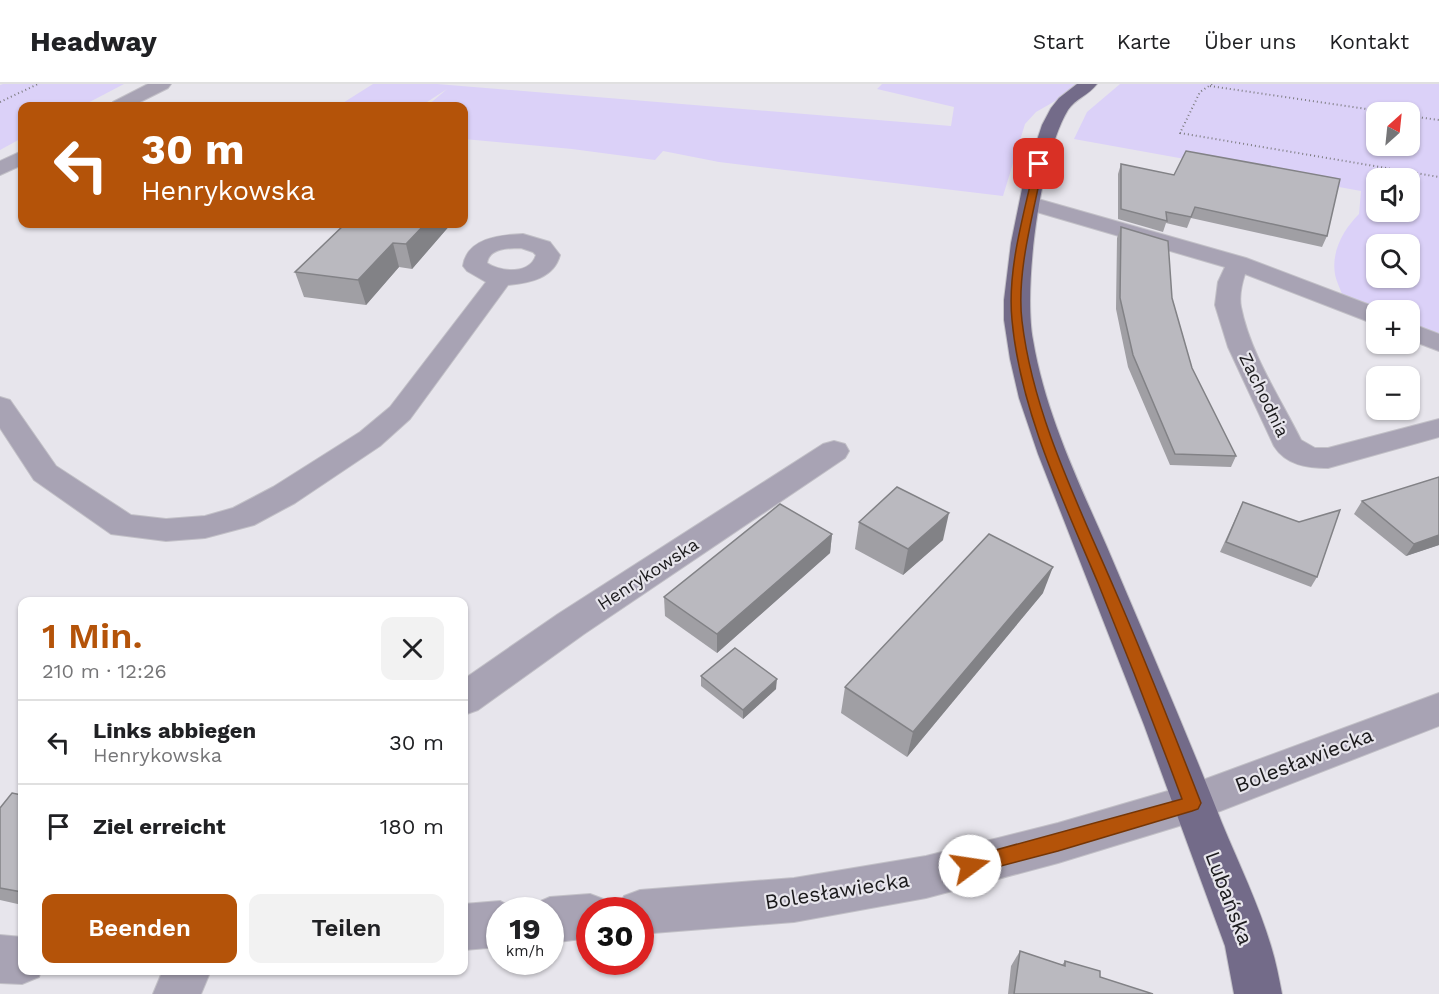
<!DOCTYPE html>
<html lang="de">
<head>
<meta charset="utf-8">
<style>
  body { margin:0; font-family:"Work Sans",sans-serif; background:#f2f2f2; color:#202124; height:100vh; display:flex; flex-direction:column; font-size:22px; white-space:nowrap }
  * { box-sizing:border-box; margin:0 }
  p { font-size:20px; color:#757577 }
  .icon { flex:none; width:33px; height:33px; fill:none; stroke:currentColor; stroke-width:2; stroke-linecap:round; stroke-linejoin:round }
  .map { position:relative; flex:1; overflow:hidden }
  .drawer { position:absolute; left:18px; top:513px; width:450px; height:378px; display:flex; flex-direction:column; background:#fff; border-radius:12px; box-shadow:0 2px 4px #0004 }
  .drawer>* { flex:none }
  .guide { position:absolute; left:18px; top:18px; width:450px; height:126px; border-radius:12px; box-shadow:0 2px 4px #0004; background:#b45309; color:#fff; overflow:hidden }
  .needle { width:39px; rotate:27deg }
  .controls { position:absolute; left:1366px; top:18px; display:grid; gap:12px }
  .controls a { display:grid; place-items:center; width:54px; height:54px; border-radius:12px; background:#fff; box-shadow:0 2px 4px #0004; font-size:30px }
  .speed { position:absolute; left:486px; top:813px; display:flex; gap:12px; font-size:30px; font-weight:700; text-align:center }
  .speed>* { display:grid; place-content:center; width:78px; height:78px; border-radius:50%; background:#fff; box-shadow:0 2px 4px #0004; line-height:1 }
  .speed small { font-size:15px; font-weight:400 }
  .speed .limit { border:9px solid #d22; background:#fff; color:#111 }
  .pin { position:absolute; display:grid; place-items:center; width:51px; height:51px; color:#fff; margin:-26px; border-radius:12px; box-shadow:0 3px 9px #0006 }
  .me { position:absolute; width:66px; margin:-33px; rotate:76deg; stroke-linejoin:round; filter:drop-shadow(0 0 4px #0008) }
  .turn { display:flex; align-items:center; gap:21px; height:126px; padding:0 24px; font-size:27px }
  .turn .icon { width:78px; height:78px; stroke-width:2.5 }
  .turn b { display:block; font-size:42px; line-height:51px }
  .round { display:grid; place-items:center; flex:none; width:63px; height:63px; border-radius:12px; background:#f2f2f2 }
  .head { display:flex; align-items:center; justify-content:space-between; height:102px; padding:0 24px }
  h1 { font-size:36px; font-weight:600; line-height:45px; color:#b45309 }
  .primary-button { display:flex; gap:12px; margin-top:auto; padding:12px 24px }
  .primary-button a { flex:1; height:69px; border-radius:12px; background:#b45309; color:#fff; font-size:24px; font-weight:600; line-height:69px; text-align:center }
  .primary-button a+a { background:#f2f2f2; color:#202124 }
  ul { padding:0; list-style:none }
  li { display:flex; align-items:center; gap:18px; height:84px; padding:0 24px; border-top:2px solid #e0e0e0 }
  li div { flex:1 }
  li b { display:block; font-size:22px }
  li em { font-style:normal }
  header { display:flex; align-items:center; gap:36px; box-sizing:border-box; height:84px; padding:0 30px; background:#fff; border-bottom:2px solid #e0e0e0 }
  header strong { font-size:28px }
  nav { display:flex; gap:33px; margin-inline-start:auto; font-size:21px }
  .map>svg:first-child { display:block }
</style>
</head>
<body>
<header>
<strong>Headway</strong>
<nav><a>Start</a><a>Karte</a><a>Über uns</a><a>Kontakt</a></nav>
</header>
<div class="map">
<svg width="1439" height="910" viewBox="0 0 1439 910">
  <rect width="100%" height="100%" fill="#e7e5ec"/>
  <!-- green -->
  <g fill="#dbd1f8" fill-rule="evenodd">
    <polygon points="3,0 124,0 82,22 22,22 22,54 0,66 0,1"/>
    <polygon points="373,0 437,0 951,42 954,23 877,5 882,0 1085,0 1036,28 1025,40 1003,112 719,78 663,67 655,76 572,65 464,55 464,22 427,22 447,5 421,22 338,22"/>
    <path d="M1120,0H1439V254L1410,242V226H1377L1343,213C1341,206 1336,197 1335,190C1331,167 1344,145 1359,130L1361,107L1074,55L1087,28ZM1377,28H1410V62H1377ZM1377,94H1410V128H1377ZM1377,160H1410V194H1377Z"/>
  </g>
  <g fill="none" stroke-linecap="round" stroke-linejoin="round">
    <!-- minor casing -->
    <g stroke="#c2c0c7" stroke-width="2">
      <g id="minor">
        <polygon points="148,0 171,0 168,4 132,22 110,22 113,18"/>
        <polygon points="22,67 22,81 0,91 0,77"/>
        <path d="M1031,113L1246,174L1383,226H1377V241L1245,190C1242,199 1239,213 1241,223C1250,269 1280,314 1301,356L1315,364H1328L1439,335V353L1328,384C1307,384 1286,381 1274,362L1228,263L1215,221L1218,198L1225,183L1023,124L1020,119L1023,114Z"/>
        <path d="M523,150L550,158L560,171C554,194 530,199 508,201L410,335L380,362L295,419L254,441L205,454L166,457L111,450L34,396L0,344V313L10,316L56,382L131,431L166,435L205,432L233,424L273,403L360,348L390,323L486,198L467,187L463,182C467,154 500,151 523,150ZM521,164L533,168L536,171C530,191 501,188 487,179C489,164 509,164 521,164Z"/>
        <polygon points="1410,239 1439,250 1439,267 1410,256"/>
        <polygon points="834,357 845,360 849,367 845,374 584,550 478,626 464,631 464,595 558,530 823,360"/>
        <polygon points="1439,609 1439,642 1192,738 1058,779 926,814 794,838 640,850 640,826 618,826 624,812 640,806 794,794 926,772 1058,739 1192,700"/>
        <polygon points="590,810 606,816 611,826 590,826 590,854 550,859 550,826 531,826 534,820 550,813"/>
        <polygon points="500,817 517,826 500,826 500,863 464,866 464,820"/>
        <polygon points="0,851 22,853 22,886 41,886 39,893 22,900 0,899"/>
        <polygon points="163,886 211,886 201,910 153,910"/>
      </g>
    </g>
    <!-- major casing -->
    <g stroke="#c2c0c7" stroke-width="2">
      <path id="major" d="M1077,0H1097C1089,11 1075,15 1068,26C1040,72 1023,203 1033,256C1045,328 1078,397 1107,463C1146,555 1186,647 1222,739C1239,780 1259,821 1271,862C1276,878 1279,894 1282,910H1234L1225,862L1144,641L1038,370L1019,314L1010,275L1004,236V216L1011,159L1024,95L1042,41L1051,24L1059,14Z"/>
    </g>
    <!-- path -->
    <g stroke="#7d7c80" stroke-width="2" stroke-dasharray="1 3" stroke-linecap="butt">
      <polyline points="1212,0 1200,8 1180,49 1439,93"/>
      <polyline points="1210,2 1387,28"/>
      <polyline points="0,18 38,0"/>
      <polyline points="1410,32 1439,36"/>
    </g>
    <!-- minor -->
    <use href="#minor" fill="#a8a3b4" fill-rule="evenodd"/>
    <!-- major -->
    <use href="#major" fill="#736b89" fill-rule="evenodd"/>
  </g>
  <!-- wall -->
  <g fill="#a09fa4">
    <polygon points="1121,80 1327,152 1322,163 1191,134 1187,144 1166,139 1163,148 1118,135 1118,90"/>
    <polygon points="345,140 451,140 412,185 399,183 366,221 304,213 295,188"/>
    <polygon points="1121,143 1172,214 1192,284 1236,372 1231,383 1170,381 1128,283 1116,225 1117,154"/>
    <polygon points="1439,393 1439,461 1406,472 1354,430 1362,417"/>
    <polygon points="1243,418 1299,438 1317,493 1311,503 1220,468"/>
    <polygon points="859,438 943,456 903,491 855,465"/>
    <polygon points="832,450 830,469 717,569 665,532 664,513"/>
    <polygon points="1043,509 907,673 841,629 845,603"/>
    <polygon points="701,592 776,605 743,635 701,602"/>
    <polygon points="22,711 22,821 0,816 0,724"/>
    <polygon points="1020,867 1062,881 1065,877 1100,893 1153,910 1008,910 1011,882"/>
  </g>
  <!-- shaded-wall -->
  <g fill="#828286">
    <polygon points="425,140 451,140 412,185 406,160"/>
    <polygon points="393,159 399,183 366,221 358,196"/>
    <polygon points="949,429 943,456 903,491 908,465"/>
    <polygon points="832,450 830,469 717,569 717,550"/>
    <polygon points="1439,451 1439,461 1406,472 1414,460"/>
    <polygon points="1053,483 1043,509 907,673 913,648"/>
    <polygon points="777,595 776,605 743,635 743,626"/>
  </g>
  <!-- building -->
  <g fill="#bab9bf" stroke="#828286" stroke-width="1.5">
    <polygon points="1186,67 1340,95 1327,152 1195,123 1191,133 1166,128 1167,137 1121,125 1121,80 1174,91"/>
    <polygon points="345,140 425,140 406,160 393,159 358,196 295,188"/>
    <polygon points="1121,143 1168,157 1172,214 1192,284 1236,372 1175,370 1133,271 1120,214"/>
    <polygon points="1439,393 1439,451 1414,460 1362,417"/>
    <polygon points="897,403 949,429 908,465 859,438"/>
    <polygon points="1243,418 1299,438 1340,426 1317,493 1226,458"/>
    <polygon points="780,420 832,450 717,550 664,513"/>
    <polygon points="989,450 1053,483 913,648 845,603"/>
    <polygon points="735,564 777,595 743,626 701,592"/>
    <polygon points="12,709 22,711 22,808 0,804 0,724"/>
    <polygon points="1020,867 1065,882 1065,877 1100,887 1100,893 1153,910 1014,910"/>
  </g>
  <!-- route -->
  <path fill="#b45309" stroke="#753606" stroke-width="1.5" d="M1039,77L1043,80C1034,128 1016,188 1022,237C1033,330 1077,418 1114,504C1145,575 1173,647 1201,719L1198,725L1192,727L1058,767L970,790L963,788L961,782L963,776L970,773L1182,715C1155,642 1127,570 1098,499C1063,416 1020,326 1012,236C1007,185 1024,130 1035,80Z"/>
  <g text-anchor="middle" stroke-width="4.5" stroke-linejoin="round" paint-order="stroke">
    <!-- street labels -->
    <g font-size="18" fill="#1b1a1c" stroke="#e7e5ec">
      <text transform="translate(1264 311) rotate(64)" y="6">Zachodnia</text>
      <text transform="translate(648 490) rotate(-33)" y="6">Henrykowska</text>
    </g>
    <!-- near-street labels -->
    <g font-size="21" fill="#1b1a1c" stroke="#e7e5ec">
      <text transform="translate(1304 676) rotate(-21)" y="7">Bolesławiecka</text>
      <text transform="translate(837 807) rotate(-9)" y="7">Bolesławiecka</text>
      <text transform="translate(1229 814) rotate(69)" y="7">Lubańska</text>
    </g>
  </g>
</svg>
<div class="controls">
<a><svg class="needle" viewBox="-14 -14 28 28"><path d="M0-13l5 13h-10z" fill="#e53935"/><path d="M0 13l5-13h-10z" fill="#757577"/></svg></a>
<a><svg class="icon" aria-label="sound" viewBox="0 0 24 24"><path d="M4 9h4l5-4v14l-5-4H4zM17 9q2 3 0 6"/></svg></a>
<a><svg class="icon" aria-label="search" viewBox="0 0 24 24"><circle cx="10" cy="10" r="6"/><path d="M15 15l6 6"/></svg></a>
<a>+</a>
<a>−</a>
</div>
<div class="speed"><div>19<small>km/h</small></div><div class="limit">30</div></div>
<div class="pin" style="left:1039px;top:80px;background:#d93025"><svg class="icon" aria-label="arrive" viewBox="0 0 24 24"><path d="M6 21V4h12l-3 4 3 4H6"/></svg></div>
<svg class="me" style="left:970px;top:782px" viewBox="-20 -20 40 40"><circle r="19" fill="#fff"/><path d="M0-13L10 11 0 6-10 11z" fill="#b45309"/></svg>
<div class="guide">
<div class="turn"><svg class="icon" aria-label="left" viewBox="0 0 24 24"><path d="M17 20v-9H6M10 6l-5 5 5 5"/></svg><div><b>30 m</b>Henrykowska</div></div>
</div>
<section class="drawer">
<div class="head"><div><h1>1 Min.</h1><p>210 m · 12:26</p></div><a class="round"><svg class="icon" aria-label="close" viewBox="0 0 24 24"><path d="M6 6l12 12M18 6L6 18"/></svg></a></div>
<ul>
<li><svg class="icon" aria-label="left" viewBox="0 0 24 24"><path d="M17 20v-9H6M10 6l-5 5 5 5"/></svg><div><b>Links abbiegen</b><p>Henrykowska</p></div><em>30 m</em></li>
<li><svg class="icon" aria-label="arrive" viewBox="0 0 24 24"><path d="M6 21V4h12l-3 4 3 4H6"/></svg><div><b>Ziel erreicht</b></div><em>180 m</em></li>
</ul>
<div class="primary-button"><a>Beenden</a><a>Teilen</a></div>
</section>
</div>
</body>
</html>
